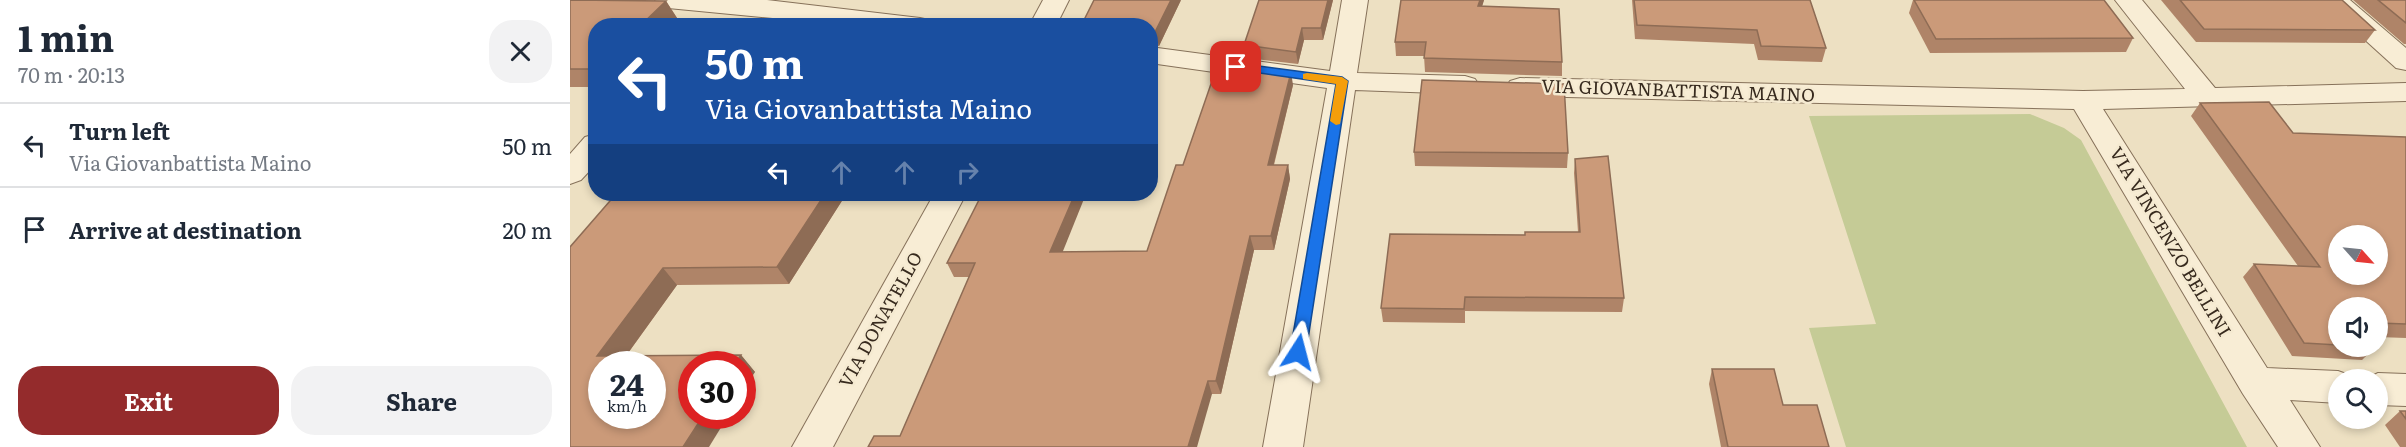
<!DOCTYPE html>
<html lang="en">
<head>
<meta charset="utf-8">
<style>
  body { margin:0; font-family:Literata,serif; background:#f2f2f3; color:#1f2937; height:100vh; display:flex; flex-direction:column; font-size:22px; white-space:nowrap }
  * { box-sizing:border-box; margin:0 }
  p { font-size:20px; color:#747a83 }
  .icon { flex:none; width:33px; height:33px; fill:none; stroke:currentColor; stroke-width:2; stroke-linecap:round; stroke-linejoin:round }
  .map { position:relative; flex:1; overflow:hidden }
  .drawer { display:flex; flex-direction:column; background:#fff; width:570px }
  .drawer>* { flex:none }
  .top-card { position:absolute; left:18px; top:18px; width:570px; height:183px; border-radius:24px; box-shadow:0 3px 9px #0003; background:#1a4fa0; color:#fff; overflow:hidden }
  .needle { width:39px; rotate:117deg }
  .controls { position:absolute; left:1758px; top:225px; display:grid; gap:12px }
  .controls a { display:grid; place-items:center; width:60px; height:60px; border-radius:50%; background:#fff; box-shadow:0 3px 9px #0003; font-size:30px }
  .speed { position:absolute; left:18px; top:351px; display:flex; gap:12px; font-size:30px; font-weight:700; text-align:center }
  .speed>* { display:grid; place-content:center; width:78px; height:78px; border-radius:50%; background:#fff; box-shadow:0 3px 9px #0003; line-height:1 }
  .speed small { font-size:15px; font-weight:400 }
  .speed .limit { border:9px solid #d22; background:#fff; color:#111 }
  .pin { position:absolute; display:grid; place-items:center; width:51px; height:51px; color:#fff; margin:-26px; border-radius:12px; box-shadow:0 3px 9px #0006 }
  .me { position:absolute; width:66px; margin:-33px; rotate:9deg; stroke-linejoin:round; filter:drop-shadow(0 0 4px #0008) }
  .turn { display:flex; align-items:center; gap:21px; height:126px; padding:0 18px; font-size:27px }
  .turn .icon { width:78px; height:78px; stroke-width:2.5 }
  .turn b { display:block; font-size:42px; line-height:51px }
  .lanes { display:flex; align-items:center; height:57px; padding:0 18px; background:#0003; justify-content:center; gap:30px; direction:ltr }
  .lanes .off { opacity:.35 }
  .round { display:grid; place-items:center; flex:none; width:63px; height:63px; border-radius:24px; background:#f2f2f3 }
  .summary { display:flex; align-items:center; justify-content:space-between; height:102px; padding:0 18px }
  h1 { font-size:36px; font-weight:700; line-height:45px }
  .cta { display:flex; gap:12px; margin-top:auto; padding:12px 18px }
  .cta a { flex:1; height:69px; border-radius:24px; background:#942b2c; color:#fff; font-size:24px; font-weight:700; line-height:69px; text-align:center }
  .cta a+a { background:#f2f2f3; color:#1f2937 }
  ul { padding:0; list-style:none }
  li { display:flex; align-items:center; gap:18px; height:84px; padding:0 18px; border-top:2px solid #e0e1e3 }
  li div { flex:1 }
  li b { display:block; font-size:22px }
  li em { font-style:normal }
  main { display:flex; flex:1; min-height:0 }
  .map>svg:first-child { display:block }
</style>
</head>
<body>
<main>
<section class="drawer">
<div class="summary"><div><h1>1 min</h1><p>70 m · 20:13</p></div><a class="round"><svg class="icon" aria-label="close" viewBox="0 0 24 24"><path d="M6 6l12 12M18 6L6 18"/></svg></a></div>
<ul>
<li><svg class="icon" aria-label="left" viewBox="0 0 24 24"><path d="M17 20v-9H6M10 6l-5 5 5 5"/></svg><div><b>Turn left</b><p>Via Giovanbattista Maino</p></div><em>50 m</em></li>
<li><svg class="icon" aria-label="arrive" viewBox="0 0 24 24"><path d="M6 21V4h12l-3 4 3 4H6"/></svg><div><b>Arrive at destination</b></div><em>20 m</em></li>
</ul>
<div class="cta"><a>Exit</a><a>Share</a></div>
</section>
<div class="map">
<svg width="1836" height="447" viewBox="0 0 1836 447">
  <rect width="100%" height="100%" fill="#ede0c2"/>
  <!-- green -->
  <polygon fill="#c5cb96" points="1460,114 1494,128 1511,140 1677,447 1276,447 1239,328 1306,324 1239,116"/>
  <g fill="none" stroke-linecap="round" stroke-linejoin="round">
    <!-- minor casing -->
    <g stroke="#86715a" stroke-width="2">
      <g id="minor">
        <polygon points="85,0 197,0 350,18 359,20 363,26 287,26 98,8 89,5"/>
        <polygon points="473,0 499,0 486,26 459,26"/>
        <polygon points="772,0 798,0 787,73 895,76 905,79 909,85 905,91 895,94 785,90 733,447 693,447 757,88 580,63 580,47 760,71"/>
        <polygon points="1545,0 1572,0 1645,88 1836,83 1836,101 1533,109 1697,368 1768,371 1782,376 1783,380 1768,380 1768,403 1720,400 1750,447 1708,447 1673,394 1504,109 950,96 940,93 936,87 940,81 950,78 1513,91 1615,89"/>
        <polygon points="1751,0 1780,0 1836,48 1836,70 1826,68"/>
        <polygon points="26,134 26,164 11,180 0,184 0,154 15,137"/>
        <polygon points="364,194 396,194 263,447 222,447"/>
        <polygon points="1808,373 1836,374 1836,406 1808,405 1808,380 1794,380"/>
      </g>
    </g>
    <!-- minor -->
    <use href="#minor" fill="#f8edd5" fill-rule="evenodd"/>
  </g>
  <!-- wall -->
  <g fill="#af8468">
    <polygon points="0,0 96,1 107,18 26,26 26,87 0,87"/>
    <polygon points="611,0 589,46 580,45 580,26"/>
    <polygon points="763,0 753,40 734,40 728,64 677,58 674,45"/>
    <polygon points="831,0 914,0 912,6 992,62 992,76 855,72 854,56 826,56 825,42"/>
    <polygon points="1062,0 1240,0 1256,48 1252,62 1188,60 1184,44 1065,39"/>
    <polygon points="1343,0 1534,0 1563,38 1556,52 1360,53 1339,13"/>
    <polygon points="1591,0 1772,0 1805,30 1795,43 1626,42"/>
    <polygon points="1783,0 1836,0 1836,44 1834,44"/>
    <polygon points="723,85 704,165 718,165 720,179 704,250 684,250 651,394 642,394 330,436 399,277 384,277 377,263 492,252 577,251 613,165"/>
    <polygon points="1630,103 1723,133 1836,137 1836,338 1808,337 1808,308 1768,308 1768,346 1805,347 1792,360 1722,356 1673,277 1684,264 1728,266 1621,116"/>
    <polygon points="844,152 998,153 997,168 845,166"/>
    <polygon points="1005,159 1054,298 1052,312 895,311 895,323 813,322 811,308 955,235 1008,232 1004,173"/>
    <polygon points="46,194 273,194 275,196 219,284 107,285 56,356 171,355 185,372 0,447"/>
    <polygon points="1142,369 1213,405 1259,447 1151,447 1139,384"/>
    <polygon points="1830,411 1836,411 1836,447 1830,447 1815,425"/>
  </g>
  <!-- shaded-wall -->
  <g fill="#8e6c55">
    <polygon points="601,0 611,0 589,46 585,32"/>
    <polygon points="758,0 763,0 753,40 751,28"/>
    <polygon points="910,0 914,0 908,20 908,6"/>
    <polygon points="96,1 107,18 100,26 70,26"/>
    <polygon points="732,28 734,40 728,64 726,52"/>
    <polygon points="721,72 723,85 700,179 698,165"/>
    <polygon points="718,165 720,179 704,250 701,236"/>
    <polygon points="255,194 273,194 275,196 219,284 207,267"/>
    <polygon points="505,194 516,194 487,266 480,252"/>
    <polygon points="680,236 684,250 651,394 646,381"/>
    <polygon points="93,268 107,285 50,364 27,356"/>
    <polygon points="171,355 185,372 172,392 172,364 165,364"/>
    <polygon points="638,381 642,394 627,447 618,447"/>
    <polygon points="133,416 158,416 139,447 113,447"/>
  </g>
  <!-- building -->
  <g fill="#cb9a79" stroke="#8e6c55" stroke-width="1.5" fill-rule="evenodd">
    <polygon points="0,0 96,1 70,26 26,26 26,68 24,69 0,69"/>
    <polygon points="524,0 601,0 585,32 580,32 580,26 511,26"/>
    <polygon points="689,0 758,0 751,28 732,28 726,52 674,45"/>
    <polygon points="831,0 910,0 908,6 989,9 992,62 854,58 856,42 825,42"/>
    <polygon points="1064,0 1240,0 1256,48 1191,46 1187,30 1067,25"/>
    <polygon points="1344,0 1534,0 1563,38 1366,39"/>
    <polygon points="1610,0 1772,0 1805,30 1634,29"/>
    <polygon points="1808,0 1836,0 1836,23"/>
    <polygon points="667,64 721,72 698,165 718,165 701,236 680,236 646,381 638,381 618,447 298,447 304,436 330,436 405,263 377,263 412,194 505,194 480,252 577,251 606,165 613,165 642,81 662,81"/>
    <polygon points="852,80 994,84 998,153 844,152"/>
    <path d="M1699,102L1723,133L1836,137V324L1808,323V308H1768V345L1734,343L1684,264L1750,267L1630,103ZM1768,236H1808V274H1768Z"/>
    <polygon points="1038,156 1054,298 895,297 894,309 811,308 820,234 955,235 955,232 1010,232 1005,159"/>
    <path d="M46,194H255L207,267L93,268L27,356L171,355L165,364H122V416H133L113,447H0V247ZM32,364H82V416H32Z"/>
    <polygon points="1142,369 1204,369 1213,405 1247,405 1259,447 1158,447"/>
    <polygon points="1830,411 1836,411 1836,419"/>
  </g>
  <!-- route -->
  <polygon fill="#1a73e8" stroke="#114b97" stroke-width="1.5" points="666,63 772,77 778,81 736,352 728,358 720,352 766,84 662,69 660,67"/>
  <!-- slow -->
  <polygon fill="#f59e0b" points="737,73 772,77 778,81 770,124 766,125 760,121 766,84 733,79 733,74"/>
  <g text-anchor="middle" stroke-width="5" stroke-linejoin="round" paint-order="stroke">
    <!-- street labels -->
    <g font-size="18" fill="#372a1e" stroke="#f5ead1">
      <text transform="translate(1108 91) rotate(2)" y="6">VIA GIOVANBATTISTA MAINO</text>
      <text transform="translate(1600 242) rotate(59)" y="6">VIA VINCENZO BELLINI</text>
      <text transform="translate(311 320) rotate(-61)" y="6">VIA DONATELLO</text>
    </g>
  </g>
</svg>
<div class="controls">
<a><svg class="needle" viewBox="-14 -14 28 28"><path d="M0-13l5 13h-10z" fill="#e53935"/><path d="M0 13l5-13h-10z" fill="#747a83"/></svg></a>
<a><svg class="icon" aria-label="sound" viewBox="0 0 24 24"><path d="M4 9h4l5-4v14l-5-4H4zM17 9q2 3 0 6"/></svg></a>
<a><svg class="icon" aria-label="search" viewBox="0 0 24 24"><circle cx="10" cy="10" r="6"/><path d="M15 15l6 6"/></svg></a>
</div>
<div class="speed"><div>24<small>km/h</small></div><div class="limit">30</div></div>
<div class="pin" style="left:666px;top:67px;background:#d93025"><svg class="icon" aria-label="arrive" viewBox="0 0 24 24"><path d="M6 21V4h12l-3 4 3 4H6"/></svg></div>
<svg class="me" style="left:728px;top:352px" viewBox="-20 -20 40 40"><path d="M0-17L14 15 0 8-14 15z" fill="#1a73e8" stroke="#fff" stroke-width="4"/></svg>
<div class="top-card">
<div class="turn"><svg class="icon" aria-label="left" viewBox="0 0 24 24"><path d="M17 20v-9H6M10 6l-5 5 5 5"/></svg><div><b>50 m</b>Via Giovanbattista Maino</div></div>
<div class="lanes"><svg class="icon" aria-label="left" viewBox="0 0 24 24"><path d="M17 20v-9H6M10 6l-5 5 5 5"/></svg><svg class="icon off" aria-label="ahead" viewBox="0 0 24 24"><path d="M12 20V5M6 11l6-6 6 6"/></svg><svg class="icon off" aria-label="ahead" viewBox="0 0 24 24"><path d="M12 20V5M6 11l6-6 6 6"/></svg><svg class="icon off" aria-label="right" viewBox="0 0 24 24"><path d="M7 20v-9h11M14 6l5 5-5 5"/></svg></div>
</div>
</div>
</main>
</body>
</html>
